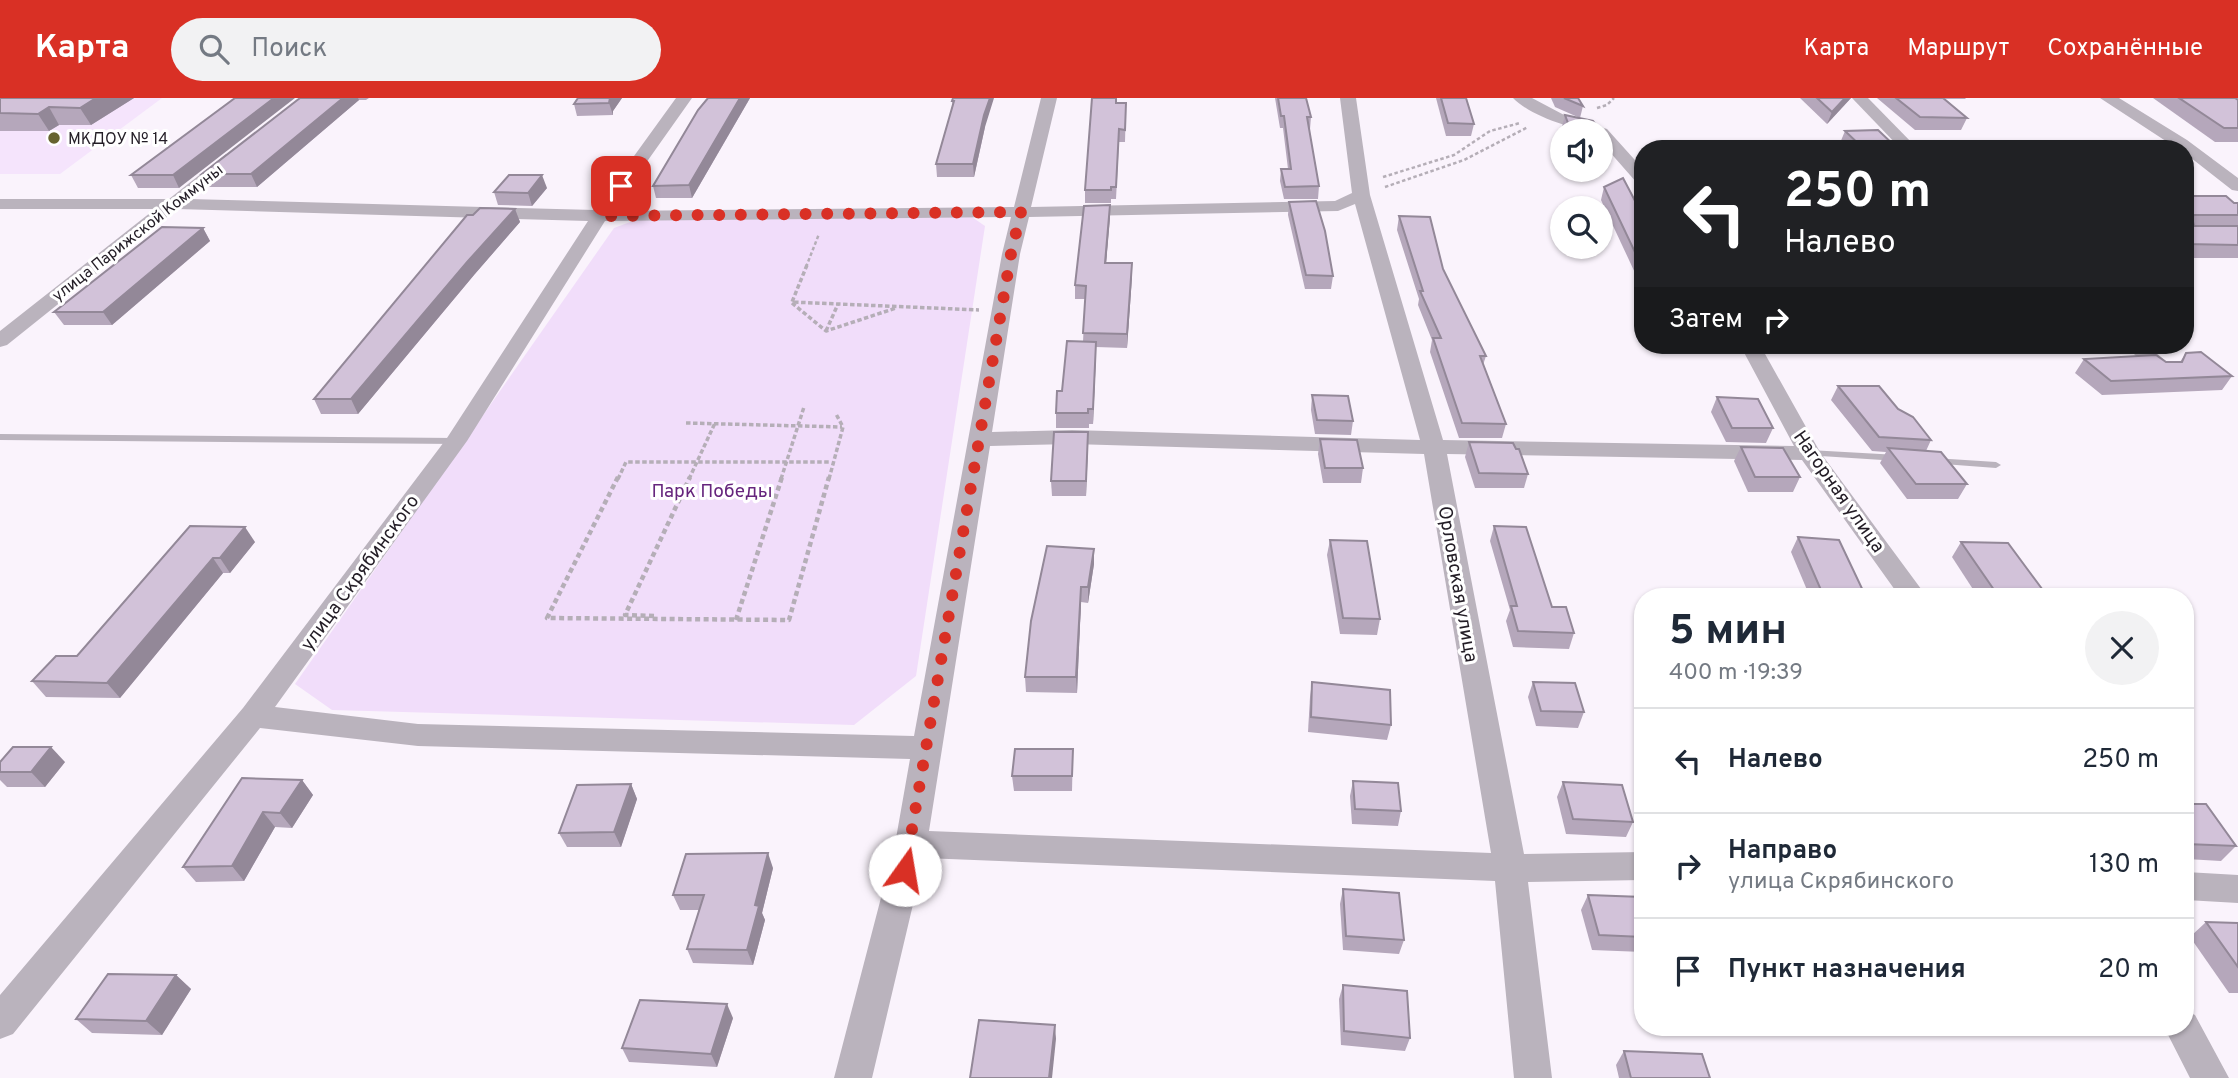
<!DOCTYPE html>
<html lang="ru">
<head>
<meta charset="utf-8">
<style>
  body { margin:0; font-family:Overpass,sans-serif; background:#f2f2f3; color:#1f2937; height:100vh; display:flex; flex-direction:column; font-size:26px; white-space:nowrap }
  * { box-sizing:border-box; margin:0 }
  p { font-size:23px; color:#747a83 }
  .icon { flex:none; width:38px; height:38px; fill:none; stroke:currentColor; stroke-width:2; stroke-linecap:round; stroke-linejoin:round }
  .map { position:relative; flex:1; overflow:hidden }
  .details { position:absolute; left:1634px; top:490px; width:560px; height:448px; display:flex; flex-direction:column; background:#fff; border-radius:28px; box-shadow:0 2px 5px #0004 }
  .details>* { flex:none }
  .hud { position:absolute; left:1634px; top:42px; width:560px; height:214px; border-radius:28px; box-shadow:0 2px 5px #0004; background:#202124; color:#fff; overflow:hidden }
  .buttons { position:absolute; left:1550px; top:21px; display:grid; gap:14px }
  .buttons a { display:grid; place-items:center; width:63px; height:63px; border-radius:50%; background:#fff; box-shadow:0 2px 5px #0004; font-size:35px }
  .pin { position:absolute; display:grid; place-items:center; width:60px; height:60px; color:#fff; margin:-30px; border-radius:14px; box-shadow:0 4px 10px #0006 }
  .me { position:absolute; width:77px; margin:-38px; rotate:13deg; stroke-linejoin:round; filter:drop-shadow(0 0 5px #0008) }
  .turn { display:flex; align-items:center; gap:24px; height:147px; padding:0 35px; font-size:32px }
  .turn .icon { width:91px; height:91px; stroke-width:2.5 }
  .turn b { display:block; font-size:49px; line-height:60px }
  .then { display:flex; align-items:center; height:66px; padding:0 35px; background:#0003; gap:14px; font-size:26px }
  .round { display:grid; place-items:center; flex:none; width:74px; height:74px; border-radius:37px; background:#f2f2f3 }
  .summary { display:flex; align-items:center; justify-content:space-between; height:119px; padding:0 35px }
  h1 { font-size:42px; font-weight:700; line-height:52px }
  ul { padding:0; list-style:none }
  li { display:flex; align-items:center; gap:21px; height:105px; padding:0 35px; border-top:2px solid #e0e1e3 }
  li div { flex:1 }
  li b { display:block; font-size:26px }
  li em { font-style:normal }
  header { display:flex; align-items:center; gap:42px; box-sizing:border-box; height:98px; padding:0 35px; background:#d93025; color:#fff }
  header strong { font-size:33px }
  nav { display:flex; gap:38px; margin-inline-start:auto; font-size:24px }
  .search { width:490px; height:63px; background:#f2f2f3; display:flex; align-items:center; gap:18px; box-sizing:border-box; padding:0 24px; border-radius:38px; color:#747a83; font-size:26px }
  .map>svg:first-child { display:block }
</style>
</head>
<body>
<header>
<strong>Карта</strong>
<div class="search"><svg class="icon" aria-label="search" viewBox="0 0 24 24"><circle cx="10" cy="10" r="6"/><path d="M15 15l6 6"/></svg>Поиск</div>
<nav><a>Карта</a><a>Маршрут</a><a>Сохранённые</a></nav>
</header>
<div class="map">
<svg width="2238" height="980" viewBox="0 0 2238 980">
  <rect width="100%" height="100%" fill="#faf3fc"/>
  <!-- built -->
  <polygon fill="#f5e4fc" points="0,0 162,0 60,76 0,76"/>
  <!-- green -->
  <polygon fill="#f1ddfa" points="969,117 985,128 916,578 854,627 332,612 295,586 614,130 641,120"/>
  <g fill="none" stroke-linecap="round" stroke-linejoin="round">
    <!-- path-far2 -->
    <g stroke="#b5aeb7" stroke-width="2.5" stroke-dasharray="3.5 2.5" stroke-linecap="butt">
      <polyline points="1597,10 1607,7 1614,0"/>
      <polyline points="1383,79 1454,57 1490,33 1520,25"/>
      <polyline points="1385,89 1464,62 1528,29"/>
      <polyline points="806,169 819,136"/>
    </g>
    <!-- path-far1 -->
    <g stroke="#b5aeb7" stroke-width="3.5" stroke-dasharray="4.5 2.5" stroke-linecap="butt">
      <polyline points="807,167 792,204 979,212"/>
      <polyline points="792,205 826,233 896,210"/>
      <polyline points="826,233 838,206"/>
      <polyline points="686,325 842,329"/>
      <polyline points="618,381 626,364 831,364"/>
      <polyline points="689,381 715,325"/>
      <polyline points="781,381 804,309"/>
      <polyline points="829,381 843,329 836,316"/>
    </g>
    <!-- path -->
    <g stroke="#b5aeb7" stroke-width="4.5" stroke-dasharray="5 3.5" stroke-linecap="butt">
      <polyline points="618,379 547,520 789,522 829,379"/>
      <polyline points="654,518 625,517 690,379"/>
      <polyline points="736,522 782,379"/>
    </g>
    <!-- lane -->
    <g fill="#bab3bd" fill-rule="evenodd">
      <polygon points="0,336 456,340 461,343 456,346 0,342"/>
      <polygon points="1809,352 1898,357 1903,360 1898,363 1805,357 1804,355"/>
      <polygon points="1934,360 1996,364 2001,367 1996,370 1930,365 1929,363 1930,361"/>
    </g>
    <!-- street -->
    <g fill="#bab3bd" fill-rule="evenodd">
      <path d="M676,0H692L612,113L1014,109L1041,0H1057L1031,109L1335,103L1352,95L1340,0H1356L1370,97L1443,342L1794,348L1740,247H1760L1820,354L1927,499H1900L1802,362L1447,356L1524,756L1643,754V782L1528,784L1552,980H1514L1495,783L924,760L872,980H834L895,746L910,661L418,648L260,630L13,936L0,941V897L243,610L447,340L588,123L177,111L7,247L0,249V233L155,111H0V101H169L226,56H238L240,59L238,62L189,101L595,112ZM1355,106L1420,342L1072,332L992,334L1020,156L1029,119L1338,113ZM1011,119L1002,156L914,638L418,626L275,609L467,343L605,123ZM1072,346L1424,356L1491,755L929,733L990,348Z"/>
      <path d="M1513,0H1532L1566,18L1607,31L1643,71V86L1637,85L1601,44V33C1575,33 1532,19 1513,0Z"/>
      <polygon points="1852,0 1868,0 1918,51 1901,51"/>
      <polygon points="2100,0 2119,0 2187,42 2238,80 2238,93 2232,92 2186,56 2186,51 2178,51"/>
      <polygon points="2124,247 2147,247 2175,271 2172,276 2156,276"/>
      <polygon points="2186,774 2238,777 2238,805 2186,802"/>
      <polygon points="2186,913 2195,917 2229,980 2190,980 2164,929 2186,929"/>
    </g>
  </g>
  <!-- wall -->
  <g fill="#b5a7bb">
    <polygon points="0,0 134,0 91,27 59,27 49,33 0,33"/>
    <polygon points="235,0 179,90 138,90 131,77"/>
    <polygon points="300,0 369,0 366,2 359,2 257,89 209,89 202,76"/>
    <polygon points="578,0 622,0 613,13 613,17 577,18 574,6"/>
    <polygon points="708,0 750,0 692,100 656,100 653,88"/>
    <polygon points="953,0 985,29 974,79 937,79 936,66 953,9 952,3"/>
    <polygon points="1275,0 1306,0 1311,19 1310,31 1309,31 1319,88 1318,101 1284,101 1280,83 1281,71 1288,71 1283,30 1280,30"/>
    <polygon points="1436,0 1466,0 1474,26 1471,38 1446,38"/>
    <polygon points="1551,0 1578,0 1583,8 1580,20 1555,9"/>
    <polygon points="1800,0 1851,0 1827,26"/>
    <polygon points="1877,0 1966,0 1965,1 1945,1 1967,20 1961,32 1915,32"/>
    <polygon points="2153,0 2238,0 2238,44 2215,44"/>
    <polygon points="1116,5 1126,5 1125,44 1119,44 1116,101 1111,101 1111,105 1085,105 1085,92"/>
    <polygon points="1565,17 1600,33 1563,33 1562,29"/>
    <polygon points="1845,33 1898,51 1846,51 1840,45"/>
    <polygon points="1604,89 1643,118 1643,192 1601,102"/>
    <polygon points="547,90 532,108 498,107 494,94"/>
    <polygon points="2186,98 2238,105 2238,160 2186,160"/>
    <polygon points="1289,104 1333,178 1331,191 1305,191 1288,117"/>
    <polygon points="1110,107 1106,165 1132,165 1127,250 1096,249 1093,326 1089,326 1089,330 1056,330 1056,315 1062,293 1083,244 1085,201 1075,201 1075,187"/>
    <polygon points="515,111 520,124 474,177 358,316 321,316 314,301 473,117"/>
    <polygon points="1399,118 1443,171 1486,258 1483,267 1506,326 1502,340 1459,340 1430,254 1432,242 1418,207 1419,201 1397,132"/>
    <polygon points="203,130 210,143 112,227 64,227 54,214"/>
    <polygon points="2186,255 2232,278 2222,292 2102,297 2075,275 2084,261 2180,264"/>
    <polygon points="1838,288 1898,311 1931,342 1926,353 1967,386 1958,401 1907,401 1880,365 1886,354 1872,353 1831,302"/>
    <polygon points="1312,297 1353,323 1351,337 1315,336 1311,312"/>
    <polygon points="1717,299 1773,330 1766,345 1726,344 1711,314"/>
    <polygon points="1088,334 1086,398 1052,398 1051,383"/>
    <polygon points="1320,341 1363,370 1361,385 1323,385 1318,356"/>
    <polygon points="1469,344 1516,351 1528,376 1524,390 1475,390 1465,359"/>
    <polygon points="1741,349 1800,379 1793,394 1748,394 1734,363"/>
    <polygon points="190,428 255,444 230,475 223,475 120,600 46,599 32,583 77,558"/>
    <polygon points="1494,428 1552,509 1574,535 1569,551 1513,549 1506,523 1510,512 1490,443"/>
    <polygon points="1798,439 1863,492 1866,499 1810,499 1791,454"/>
    <polygon points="1330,442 1380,521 1377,537 1340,536 1327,457"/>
    <polygon points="1961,444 2048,499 1978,499 1952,459"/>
    <polygon points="1094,451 1094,466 1088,505 1081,504 1077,595 1026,594 1025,579"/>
    <polygon points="1312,584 1391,627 1387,642 1308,634 1310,599"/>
    <polygon points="1533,584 1584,614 1578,630 1536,628 1528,599"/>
    <polygon points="1073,651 1072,693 1014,693 1012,678"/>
    <polygon points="65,664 45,689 7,689 0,682 0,674"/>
    <polygon points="302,682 313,697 292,730 275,729 244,783 196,784 183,769"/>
    <polygon points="1353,683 1401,713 1398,728 1352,726 1350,698"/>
    <polygon points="1563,684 1633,724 1626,739 1566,736 1557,699"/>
    <polygon points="631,686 637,701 621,749 567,749 559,735"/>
    <polygon points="2186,706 2236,748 2221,763 2186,761"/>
    <polygon points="773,770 762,815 765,822 753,867 693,865 687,851 699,812 680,812 673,797"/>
    <polygon points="1343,791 1404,842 1399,856 1343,852 1340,806"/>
    <polygon points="1588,797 1643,799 1643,854 1592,852 1581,812"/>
    <polygon points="2206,824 2238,825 2238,895 2229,895 2190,839"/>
    <polygon points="176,877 191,891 162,937 92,935 76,921"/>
    <polygon points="1343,887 1410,940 1405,953 1341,947 1339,901"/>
    <polygon points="733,920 717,969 629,964 622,950"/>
    <polygon points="1624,953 1710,980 1619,980 1616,967"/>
  </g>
  <!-- shaded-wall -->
  <g fill="#938898">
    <polygon points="96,0 134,0 91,27 80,10"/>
    <polygon points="274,0 295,0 179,90 173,77"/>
    <polygon points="343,0 358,0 359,2 257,89 251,76"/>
    <polygon points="610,0 622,0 613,13 613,17 609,5"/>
    <polygon points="740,0 750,0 692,100 689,87"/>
    <polygon points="990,0 994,0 985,29 974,79 973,66 984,17"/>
    <polygon points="1845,0 1851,0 1827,26 1832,14"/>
    <polygon points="49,9 59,27 49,33 38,16"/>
    <polygon points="542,77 547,90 532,108 528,95"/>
    <polygon points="1110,107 1110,120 1105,178 1105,165"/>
    <polygon points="515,111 520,124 474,177 358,316 351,301 468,163"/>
    <polygon points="203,130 210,143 112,227 103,214"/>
    <polygon points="1132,165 1132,179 1127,250 1127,236"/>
    <polygon points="1096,244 1096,258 1093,326 1093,311"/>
    <polygon points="1088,334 1088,349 1086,398 1086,383"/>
    <polygon points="245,429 255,444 230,475 220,460"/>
    <polygon points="1094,451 1094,466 1088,505 1088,489"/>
    <polygon points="213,460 223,475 120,600 107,585"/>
    <polygon points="1081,489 1081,504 1077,595 1076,579"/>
    <polygon points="51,649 65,664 45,689 31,674"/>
    <polygon points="302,682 313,697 292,730 280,715"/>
    <polygon points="631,686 637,701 621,749 614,734"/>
    <polygon points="263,714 275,729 244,783 232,768"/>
    <polygon points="768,755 773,770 762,815 765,822 753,867 747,852 755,807"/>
    <polygon points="176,877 191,891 162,937 146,923"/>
    <polygon points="727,906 733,920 717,969 711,956"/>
    <polygon points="1055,927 1056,941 1052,980 1049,980"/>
  </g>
  <!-- building -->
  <g fill="#d2c2d9" stroke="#938898" stroke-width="2">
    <polygon points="0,0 96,0 80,10 49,9 38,16 0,15"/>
    <polygon points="235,0 274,0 173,77 131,77"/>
    <polygon points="300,0 343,0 251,76 202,76"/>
    <polygon points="578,0 610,0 609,5 574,6"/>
    <polygon points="708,0 740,0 689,87 653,88 698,12"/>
    <polygon points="953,0 990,0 984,17 973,66 936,66 954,3 952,3"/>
    <polygon points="1092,0 1116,0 1116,5 1126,5 1125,32 1119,31 1116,89 1111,89 1111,92 1085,92"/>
    <polygon points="1278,0 1306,0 1311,19 1307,19 1319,88 1285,89 1281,71 1291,71 1284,18 1281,18"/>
    <polygon points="1441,0 1466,0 1474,26 1448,25"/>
    <polygon points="1564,0 1578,0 1583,8"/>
    <polygon points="1817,0 1845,0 1832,14"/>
    <polygon points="1896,0 1943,0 1967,20 1920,19"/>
    <polygon points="2179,0 2235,0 2238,2 2238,30 2224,30"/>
    <polygon points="1565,17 1593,23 1600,33 1571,33"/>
    <polygon points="1878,32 1898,51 1864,51 1845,33"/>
    <polygon points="509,77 542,77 528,95 494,94"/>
    <polygon points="1623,80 1643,118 1643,171 1604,89"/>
    <polygon points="2186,98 2226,98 2234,105 2238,105 2238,117 2194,117 2192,120 2194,128 2238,128 2238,147 2186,146"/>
    <polygon points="1316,103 1325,133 1333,178 1306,177 1289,104"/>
    <polygon points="1110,107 1105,165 1132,165 1127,236 1083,235 1086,188 1075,187 1084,108"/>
    <polygon points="480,110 515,111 468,163 351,301 314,301 467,117 473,117"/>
    <polygon points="1399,118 1430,119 1443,171 1486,258 1480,258 1506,326 1462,325 1433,240 1441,240 1420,193 1423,193"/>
    <polygon points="162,129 203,130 103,214 54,214"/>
    <polygon points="1067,243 1096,244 1093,311 1088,311 1088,315 1056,315 1057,293 1062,293"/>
    <polygon points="2201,254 2232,278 2111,283 2084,261 2156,257 2166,264 2182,264 2186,255"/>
    <polygon points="1838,288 1879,288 1898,311 1913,319 1931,342 1879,339"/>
    <polygon points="1312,297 1348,298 1353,323 1317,322"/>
    <polygon points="1717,299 1758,301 1773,330 1732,330"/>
    <polygon points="1054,334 1088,334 1086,383 1051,383"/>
    <polygon points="1320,341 1357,342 1363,370 1325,370"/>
    <polygon points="1469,344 1513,345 1516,351 1519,351 1528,376 1479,375"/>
    <polygon points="1741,349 1783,350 1800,379 1755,379"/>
    <polygon points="1888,350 1941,354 1967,386 1916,386"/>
    <polygon points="190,428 245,429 220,460 213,460 107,585 32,583 56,558 77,558"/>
    <polygon points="1494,428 1526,429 1552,509 1566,509 1574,535 1518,533 1511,508 1517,508"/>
    <polygon points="1798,439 1839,442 1866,499 1824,499"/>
    <polygon points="1330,442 1367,443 1380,521 1343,520"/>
    <polygon points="1961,444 2008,445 2048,499 1999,499"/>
    <polygon points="1047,448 1094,451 1088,489 1081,489 1076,579 1025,579 1031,523"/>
    <polygon points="1312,584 1390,592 1391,627 1311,619"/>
    <polygon points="1533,584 1575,585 1584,614 1541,613"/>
    <polygon points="13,649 51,649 31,674 0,674 0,664"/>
    <polygon points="1015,651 1073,651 1072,678 1012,678"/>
    <polygon points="242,680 302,682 280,715 263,714 232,768 183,769"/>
    <polygon points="1353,683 1398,685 1401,713 1355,711"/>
    <polygon points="1563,684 1622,687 1633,724 1573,721"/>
    <polygon points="631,686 614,734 559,735 577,687"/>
    <polygon points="2186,706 2206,706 2236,748 2186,746"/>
    <polygon points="768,755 755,807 759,808 747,852 687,851 704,797 673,797 686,756"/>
    <polygon points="1343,791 1399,795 1404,842 1346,838"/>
    <polygon points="1588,797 1643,799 1643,839 1599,837"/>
    <polygon points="2206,824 2238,825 2238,869"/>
    <polygon points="108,876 176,877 146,923 76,921"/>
    <polygon points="1343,887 1407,893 1410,940 1344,933"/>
    <polygon points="640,902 727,906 711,956 622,950"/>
    <polygon points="979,922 1055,927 1049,980 970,980"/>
    <polygon points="1624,953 1702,956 1710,980 1631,980"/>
  </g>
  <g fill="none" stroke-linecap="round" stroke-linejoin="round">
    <!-- route -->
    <polyline stroke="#d93025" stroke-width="12" stroke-dasharray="0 21.6" points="621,88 603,118 1021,114 1011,156 905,772"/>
  </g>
  <!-- markers -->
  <circle fill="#66632f" stroke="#fff" stroke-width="2.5" cx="54" cy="40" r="7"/>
  <g text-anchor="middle" stroke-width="6" stroke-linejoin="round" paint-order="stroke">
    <!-- far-poi labels -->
    <g font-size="16" fill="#231d26" stroke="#fff" text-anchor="start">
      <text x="68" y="46">МКДОУ № 14</text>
    </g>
    <!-- far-street labels -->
    <g font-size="16" fill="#231d26" stroke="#fff">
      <text transform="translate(137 134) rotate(-38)" y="6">улица Парижской Коммуны</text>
    </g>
    <!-- park labels -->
    <g font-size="19" fill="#66257d" stroke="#fff">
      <text x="712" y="399">Парк Победы</text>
    </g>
    <!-- street labels -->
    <g font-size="19" fill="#231d26" stroke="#fff">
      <text transform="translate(1840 393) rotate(55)" y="7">Нагорная улица</text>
      <text transform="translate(359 474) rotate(-54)" y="7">улица Скрябинского</text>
      <text transform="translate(1459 486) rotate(80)" y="7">Орловская улица</text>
    </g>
  </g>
</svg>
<div class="buttons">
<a><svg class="icon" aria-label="sound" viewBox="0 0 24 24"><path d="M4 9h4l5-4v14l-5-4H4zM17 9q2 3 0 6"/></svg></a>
<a><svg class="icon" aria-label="search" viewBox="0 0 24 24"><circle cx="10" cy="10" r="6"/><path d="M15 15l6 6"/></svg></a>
</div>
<div class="pin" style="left:621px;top:88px;background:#d93025"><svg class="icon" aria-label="arrive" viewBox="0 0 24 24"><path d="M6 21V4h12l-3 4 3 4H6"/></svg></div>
<svg class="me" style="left:905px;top:772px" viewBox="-20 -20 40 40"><circle r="19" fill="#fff"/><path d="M0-13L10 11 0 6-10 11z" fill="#d93025"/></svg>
<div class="hud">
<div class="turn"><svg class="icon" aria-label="left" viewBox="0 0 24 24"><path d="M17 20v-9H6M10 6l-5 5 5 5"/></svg><div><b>250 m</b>Налево</div></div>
<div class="then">Затем<svg class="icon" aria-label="right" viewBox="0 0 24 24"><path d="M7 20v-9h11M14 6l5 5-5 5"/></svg></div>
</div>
<section class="details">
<div class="summary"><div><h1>5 мин</h1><p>400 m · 19:39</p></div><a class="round"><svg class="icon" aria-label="close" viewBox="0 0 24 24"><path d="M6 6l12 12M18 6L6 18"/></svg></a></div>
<ul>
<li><svg class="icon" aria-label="left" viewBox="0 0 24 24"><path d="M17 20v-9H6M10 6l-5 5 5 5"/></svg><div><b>Налево</b></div><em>250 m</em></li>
<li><svg class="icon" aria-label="right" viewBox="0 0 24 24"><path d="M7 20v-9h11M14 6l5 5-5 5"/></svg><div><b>Направо</b><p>улица Скрябинского</p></div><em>130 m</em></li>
<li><svg class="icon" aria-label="arrive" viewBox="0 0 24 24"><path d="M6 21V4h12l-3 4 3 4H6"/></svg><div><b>Пункт назначения</b></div><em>20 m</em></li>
</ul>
</section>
</div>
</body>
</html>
